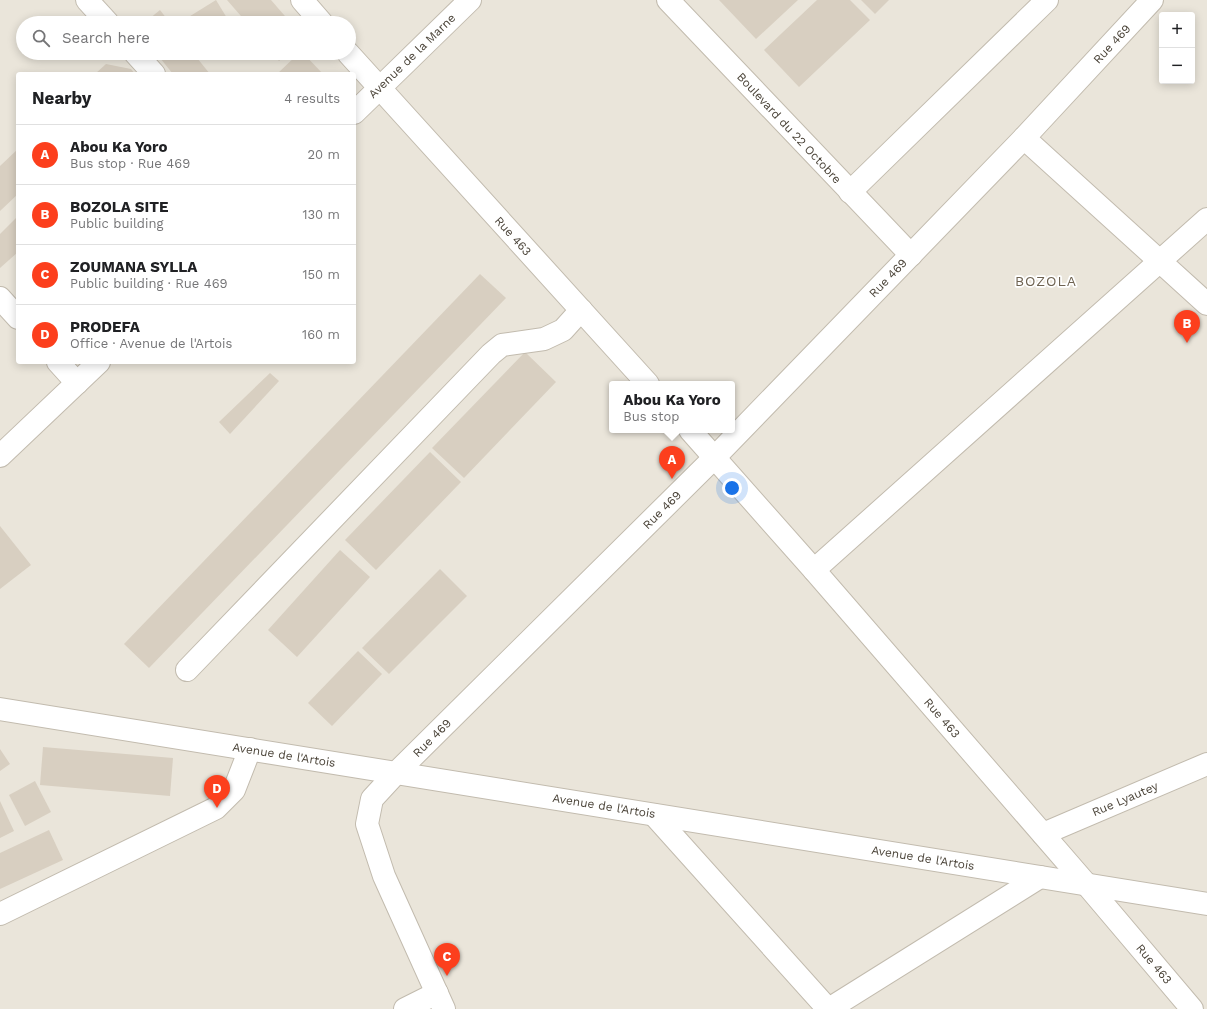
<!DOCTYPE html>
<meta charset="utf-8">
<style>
:root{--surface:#fff;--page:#f2f2f2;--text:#202124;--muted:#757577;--line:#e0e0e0;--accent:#fc3f1d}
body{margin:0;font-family:"Work Sans",sans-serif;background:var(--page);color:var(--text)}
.controls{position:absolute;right:12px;top:12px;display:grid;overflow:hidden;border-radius:4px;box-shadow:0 2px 10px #0003}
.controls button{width:36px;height:36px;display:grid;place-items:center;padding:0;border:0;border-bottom:1px solid var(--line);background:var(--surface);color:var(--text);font:20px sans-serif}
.you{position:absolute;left:732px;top:488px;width:14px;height:14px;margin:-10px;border:3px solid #fff;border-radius:50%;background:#1a73e8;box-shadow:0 0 0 6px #1a73e833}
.badge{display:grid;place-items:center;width:26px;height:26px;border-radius:50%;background:var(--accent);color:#fff;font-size:13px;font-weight:700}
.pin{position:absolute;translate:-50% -33px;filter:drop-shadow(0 1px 2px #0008)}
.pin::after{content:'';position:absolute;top:21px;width:14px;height:12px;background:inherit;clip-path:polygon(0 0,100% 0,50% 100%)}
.popup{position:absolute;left:609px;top:381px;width:126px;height:52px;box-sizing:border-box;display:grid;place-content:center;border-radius:4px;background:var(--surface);filter:drop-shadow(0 1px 3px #0005);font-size:13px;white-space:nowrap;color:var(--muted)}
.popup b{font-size:15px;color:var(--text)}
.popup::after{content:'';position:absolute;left:50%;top:100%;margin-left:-8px;border:8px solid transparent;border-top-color:var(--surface)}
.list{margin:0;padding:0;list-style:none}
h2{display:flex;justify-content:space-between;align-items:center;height:52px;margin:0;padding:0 16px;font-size:17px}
h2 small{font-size:13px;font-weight:400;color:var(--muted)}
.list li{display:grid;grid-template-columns:26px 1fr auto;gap:12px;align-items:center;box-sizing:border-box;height:60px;padding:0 16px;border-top:1px solid var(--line)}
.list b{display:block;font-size:15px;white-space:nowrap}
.list p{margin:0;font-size:13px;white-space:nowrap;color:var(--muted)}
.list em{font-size:13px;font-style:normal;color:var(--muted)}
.icon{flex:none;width:22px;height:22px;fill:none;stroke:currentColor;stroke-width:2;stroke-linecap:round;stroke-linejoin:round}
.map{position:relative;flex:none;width:1207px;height:1009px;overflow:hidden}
.search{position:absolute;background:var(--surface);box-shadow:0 2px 10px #0003;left:16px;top:16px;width:340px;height:44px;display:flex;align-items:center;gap:10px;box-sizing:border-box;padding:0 14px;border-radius:22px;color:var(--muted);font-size:15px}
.panel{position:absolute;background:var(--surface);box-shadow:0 2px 10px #0003;left:16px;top:72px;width:340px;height:292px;border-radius:4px}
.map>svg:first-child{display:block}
</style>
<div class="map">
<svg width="1207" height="1009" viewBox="0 0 1207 1009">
<rect width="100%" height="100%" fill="#f6f3ec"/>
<path fill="#eae5da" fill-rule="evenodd" d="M0,0H1207V1009H0ZM1162,15H1192V81H1162ZM23,23H349V53H23ZM18,74H354V362H18ZM612,384H732V430H612Z"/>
<g fill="#d8cfc1">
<path d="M216,0L230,23H190L187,18Z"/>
<path d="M227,0H271L291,23H247Z"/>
<path d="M719,0H798L756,39Z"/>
<path d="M817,0H850L870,20L799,87L764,50Z"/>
<path d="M861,0H889L875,14Z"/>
<path d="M160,10L170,23H144Z"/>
<path d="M156,53H193L210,74H173Z"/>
<path d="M272,53H288L279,61Z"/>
<path d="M299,53H303L323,74H277Z"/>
<path d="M106,64L131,69L135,74H95Z"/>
<path d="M18,149V194L0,211V166Z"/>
<path d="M18,216V252L0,268V234Z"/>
<path d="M480,274L506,298L149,668L124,644Z"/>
<path d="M525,352L556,382L464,478L432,448Z"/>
<path d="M270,373L279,381L230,434L219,422Z"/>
<path d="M430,452L461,482L376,570L345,540Z"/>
<path d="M0,526L31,565L0,589Z"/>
<path d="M340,550L370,577L297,657L268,630Z"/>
<path d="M440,569L467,596L389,674L362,648Z"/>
<path d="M358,651L382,674L332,726L308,703Z"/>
<path d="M43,747L173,758L170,796L40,785Z"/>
<path d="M0,749L10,764L0,771Z"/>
<path d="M35,781L51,812L25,826L9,795Z"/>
<path d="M0,801L14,831L0,838Z"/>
<path d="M49,830L63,860L0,889V853Z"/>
</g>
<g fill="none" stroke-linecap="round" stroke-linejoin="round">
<defs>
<g id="minor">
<path d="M87,0L108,23"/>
<path d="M302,0L322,23"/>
<path d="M668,0L911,255"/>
<path d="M135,53L154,74"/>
<path d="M348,53L648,384"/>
<path d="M354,113L470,0"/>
<path d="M1024,138L1207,304"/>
<path d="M850,192L1047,0"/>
<path d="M0,298L18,318"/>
<path d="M58,362L77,383"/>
<path d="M690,430L814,570L1087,885L1192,1009"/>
<path d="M0,456L99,362"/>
<path d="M814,570L1207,219"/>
<path d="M187,670L491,354L502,345L544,339L563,330L581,310"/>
<path d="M0,709L1207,904"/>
<path d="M654,815L828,1009"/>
<path d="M1043,834L1207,764"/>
<path d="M0,914L216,808L234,790L250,749"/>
<path d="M405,1009L437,993"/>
<path d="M444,1009L384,876L367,824L372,799L396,773L715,457L1024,138L1152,0"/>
<path d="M829,1009L1040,877"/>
</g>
</defs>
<use href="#minor" stroke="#c2bbae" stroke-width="24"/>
<use href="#minor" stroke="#fff" stroke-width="22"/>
</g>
<g text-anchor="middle" stroke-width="3.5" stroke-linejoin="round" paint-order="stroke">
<g font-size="12" fill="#4b4439" stroke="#fff">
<text transform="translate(1112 44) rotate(-47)" y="4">Rue 469</text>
<text transform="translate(412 56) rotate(-44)" y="4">Avenue de la Marne</text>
<text transform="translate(789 128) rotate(47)" y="4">Boulevard du 22 Octobre</text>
<text transform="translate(513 236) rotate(48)" y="4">Rue 463</text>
<text transform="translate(888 278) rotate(-46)" y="4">Rue 469</text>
<text transform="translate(662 510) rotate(-45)" y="4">Rue 469</text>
<text transform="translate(942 718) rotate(49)" y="4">Rue 463</text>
<text transform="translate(432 738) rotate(-45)" y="4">Rue 469</text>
<text transform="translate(284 755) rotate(9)" y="4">Avenue de l'Artois</text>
<text transform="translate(1125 799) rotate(-23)" y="4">Rue Lyautey</text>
<text transform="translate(604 806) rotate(9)" y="4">Avenue de l'Artois</text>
<text transform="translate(923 858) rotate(9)" y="4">Avenue de l'Artois</text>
<text transform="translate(1154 964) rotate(50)" y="4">Rue 463</text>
</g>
<g font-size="14" letter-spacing="1" fill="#6e6250" stroke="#fff">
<text x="1046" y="286">BOZOLA</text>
</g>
</g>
</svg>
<div class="controls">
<button>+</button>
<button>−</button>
</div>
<div class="you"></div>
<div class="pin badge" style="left:672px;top:479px">A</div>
<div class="popup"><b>Abou Ka Yoro</b>Bus stop</div>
<div class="pin badge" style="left:1187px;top:343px">B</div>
<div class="pin badge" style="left:447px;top:976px">C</div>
<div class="pin badge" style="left:217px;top:808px">D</div>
<div class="search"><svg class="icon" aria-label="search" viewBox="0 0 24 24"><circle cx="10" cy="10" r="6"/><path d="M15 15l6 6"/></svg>Search here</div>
<section class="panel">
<h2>Nearby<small>4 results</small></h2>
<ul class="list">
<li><span class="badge">A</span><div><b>Abou Ka Yoro</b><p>Bus stop · Rue 469</p></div><em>20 m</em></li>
<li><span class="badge">B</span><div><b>BOZOLA SITE</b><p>Public building</p></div><em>130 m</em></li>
<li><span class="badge">C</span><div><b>ZOUMANA SYLLA</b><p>Public building · Rue 469</p></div><em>150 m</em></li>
<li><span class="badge">D</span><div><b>PRODEFA</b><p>Office · Avenue de l'Artois</p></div><em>160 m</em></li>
</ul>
</section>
</div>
